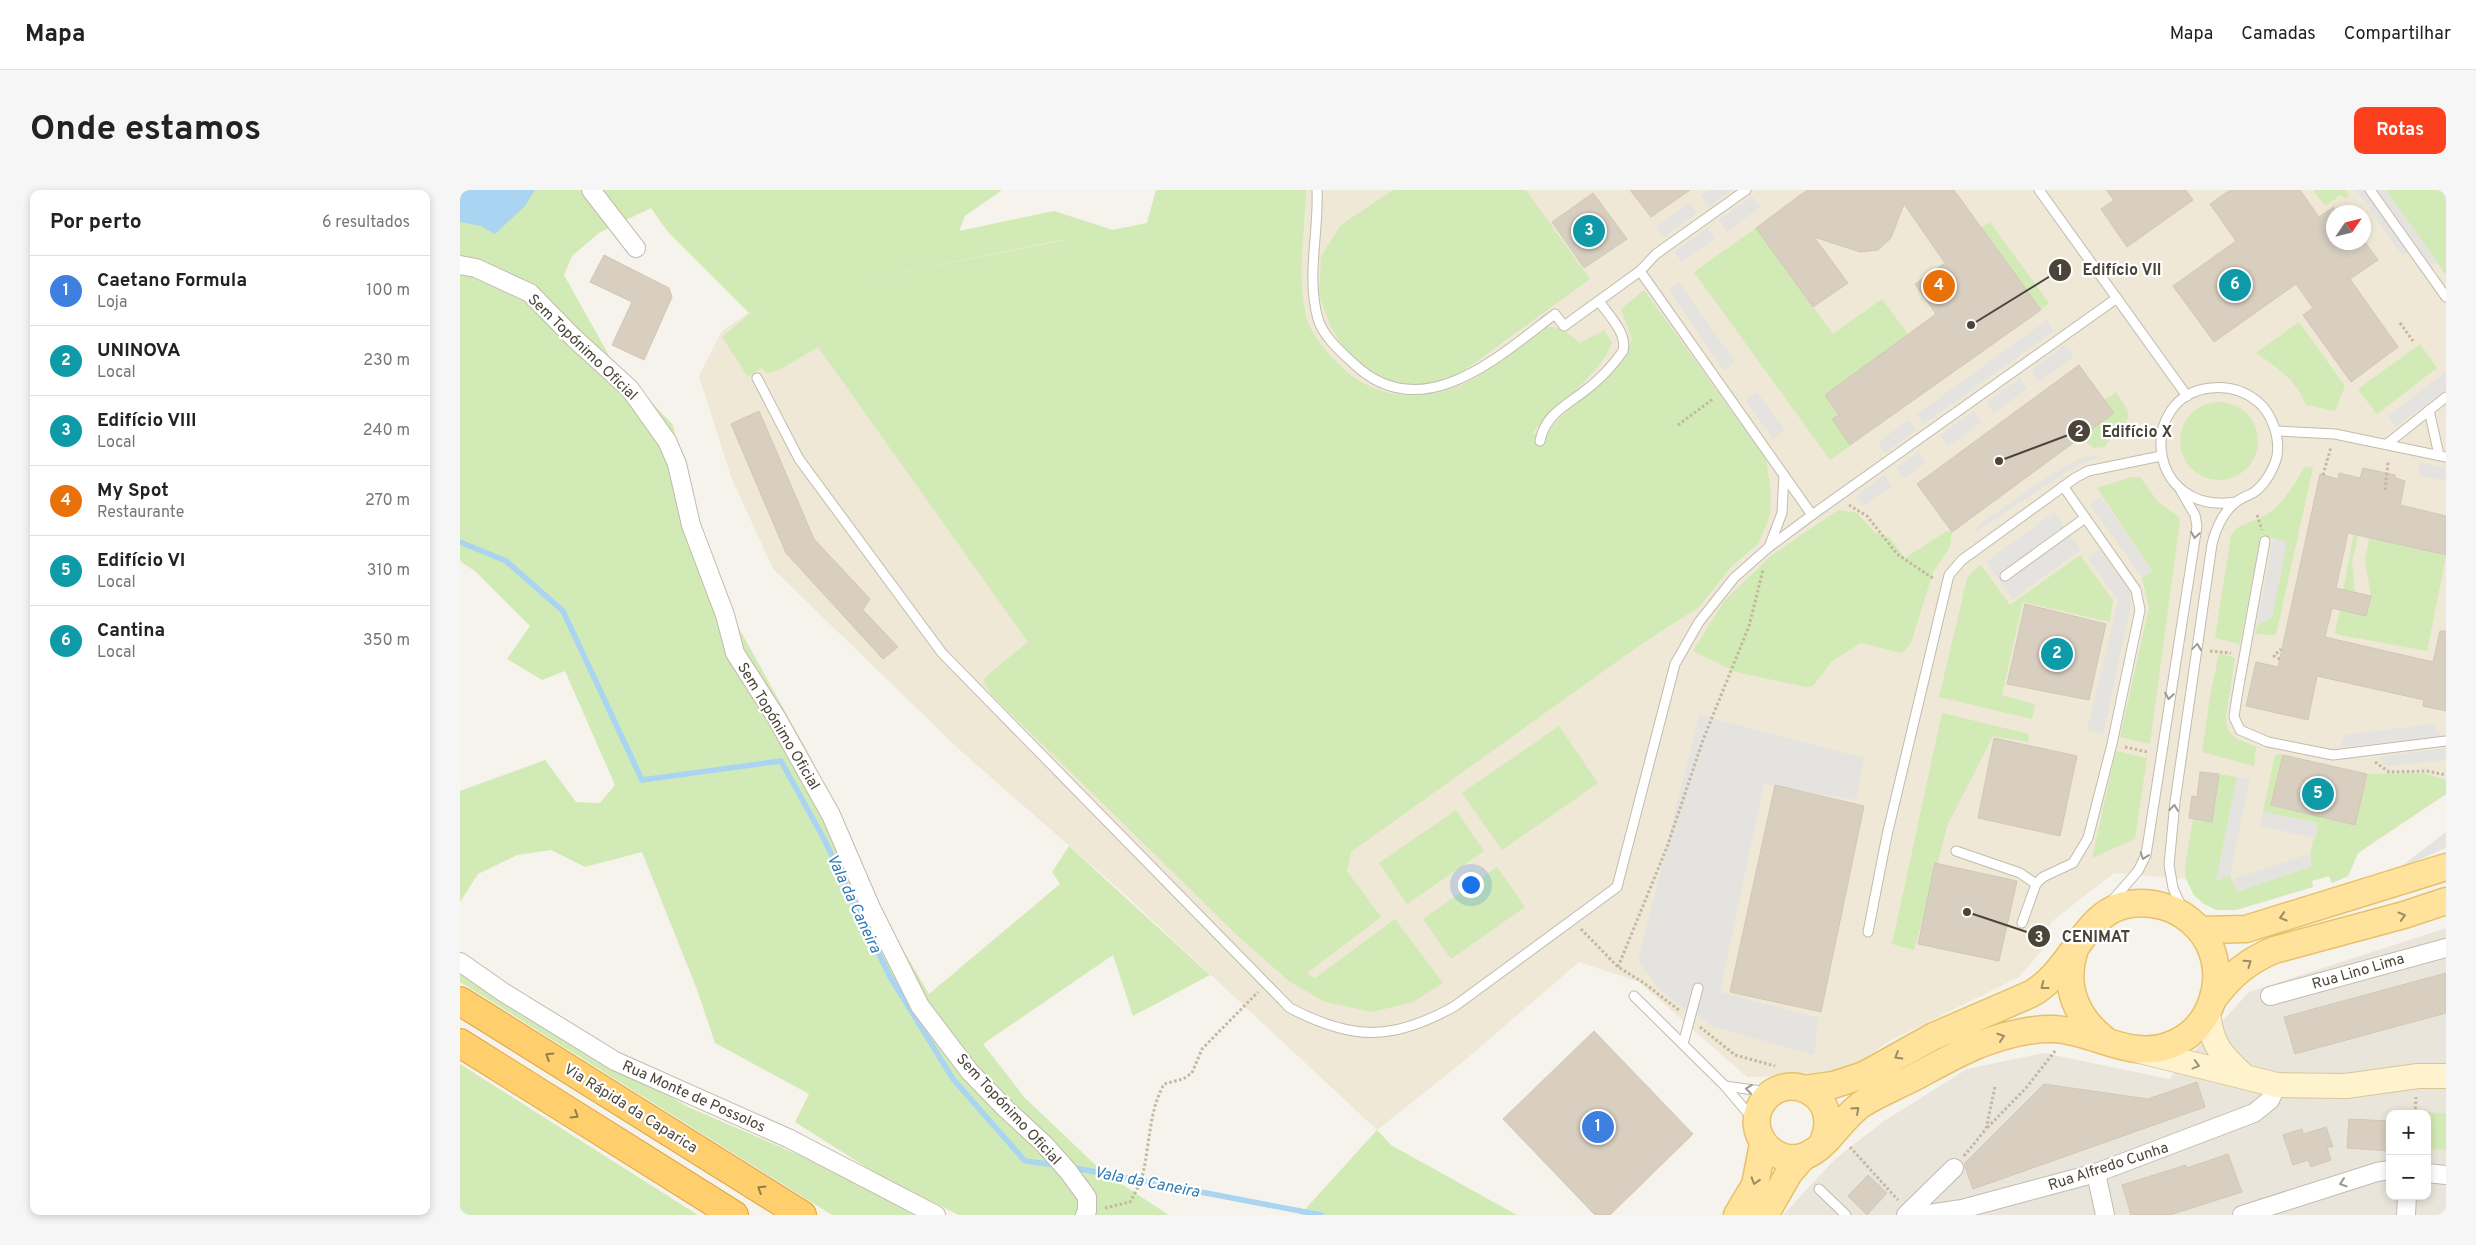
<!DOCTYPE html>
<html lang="pt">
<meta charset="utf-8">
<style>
:root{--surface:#fff;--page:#f6f6f6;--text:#222;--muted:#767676;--line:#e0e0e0;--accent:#fc3f1d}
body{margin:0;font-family:Overpass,sans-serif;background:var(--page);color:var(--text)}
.controls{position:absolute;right:15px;bottom:15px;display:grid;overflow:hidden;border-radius:10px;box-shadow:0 2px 8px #0003}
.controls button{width:45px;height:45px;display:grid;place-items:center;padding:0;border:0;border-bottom:1px solid var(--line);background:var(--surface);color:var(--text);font:25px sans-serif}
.compass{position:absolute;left:1866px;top:15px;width:45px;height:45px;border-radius:50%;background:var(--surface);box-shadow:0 2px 8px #0003;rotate:55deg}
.you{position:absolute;left:1010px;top:694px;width:18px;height:18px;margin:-12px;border:4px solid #fff;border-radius:50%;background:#1a73e8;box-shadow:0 0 0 8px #1a73e833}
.badge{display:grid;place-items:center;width:32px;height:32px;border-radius:50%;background:var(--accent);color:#fff;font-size:16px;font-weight:700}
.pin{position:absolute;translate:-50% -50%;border:2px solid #fff;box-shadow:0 1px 5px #0006}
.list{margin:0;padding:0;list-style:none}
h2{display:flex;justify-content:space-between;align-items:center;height:65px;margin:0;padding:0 20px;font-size:21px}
h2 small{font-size:16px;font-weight:400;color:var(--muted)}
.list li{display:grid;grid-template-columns:32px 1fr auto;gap:15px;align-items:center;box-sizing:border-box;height:70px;padding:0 20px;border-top:1px solid var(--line)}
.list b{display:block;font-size:19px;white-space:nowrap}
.list p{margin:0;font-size:16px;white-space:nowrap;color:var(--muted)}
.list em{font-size:16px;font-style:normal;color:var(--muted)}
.map{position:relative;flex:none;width:1986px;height:1025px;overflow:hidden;border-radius:10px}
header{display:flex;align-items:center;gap:30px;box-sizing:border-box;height:70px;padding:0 25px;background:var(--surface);border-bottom:1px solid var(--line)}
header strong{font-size:24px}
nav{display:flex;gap:28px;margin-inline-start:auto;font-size:18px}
.intro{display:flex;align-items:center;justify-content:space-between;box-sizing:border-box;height:120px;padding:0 30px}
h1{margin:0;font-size:35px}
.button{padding:12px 22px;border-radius:10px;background:var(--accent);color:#fff;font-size:18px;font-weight:700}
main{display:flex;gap:30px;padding:0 30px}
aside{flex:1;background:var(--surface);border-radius:10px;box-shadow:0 2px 8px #0003}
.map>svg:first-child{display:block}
</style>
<header>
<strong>Mapa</strong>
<nav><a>Mapa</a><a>Camadas</a><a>Compartilhar</a></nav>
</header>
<div class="intro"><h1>Onde estamos</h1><a class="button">Rotas</a></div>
<main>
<aside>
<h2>Por perto<small>6 resultados</small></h2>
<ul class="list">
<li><span class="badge" style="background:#3f7fe0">1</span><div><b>Caetano Formula</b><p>Loja</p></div><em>100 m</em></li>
<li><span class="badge" style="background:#0f9aa8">2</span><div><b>UNINOVA</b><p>Local</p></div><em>230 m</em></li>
<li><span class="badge" style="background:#0f9aa8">3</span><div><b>Edifício VIII</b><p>Local</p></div><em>240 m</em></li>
<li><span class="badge" style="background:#e8710a">4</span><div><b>My Spot</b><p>Restaurante</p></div><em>270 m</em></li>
<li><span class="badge" style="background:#0f9aa8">5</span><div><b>Edifício VI</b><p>Local</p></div><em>310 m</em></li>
<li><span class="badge" style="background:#0f9aa8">6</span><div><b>Cantina</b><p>Local</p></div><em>350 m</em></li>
</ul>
</aside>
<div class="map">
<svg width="1986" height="1025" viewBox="0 0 1986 1025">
<rect width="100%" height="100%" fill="#f6f3ec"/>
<path fill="#eae5da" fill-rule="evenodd" d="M1986,738V1025H1323L1375,969L1424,931L1507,879L1584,863L1709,889L1789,802ZM1930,924H1967V1006H1930Z"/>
<path fill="#efe8d6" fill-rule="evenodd" d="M696,0H1986V604L1898,663L1888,686L1872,693L1869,686L1852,691L1853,697L1776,720H1757L1744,714L1734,705L1726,689L1654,683L1591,732L1581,762L1559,787L1430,851L1379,885L1287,887L1179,792L1119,772L999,875L917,940L661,701L502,562L313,379L271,287L239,186L262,141L307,110L482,73L687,33ZM1874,22H1904V52H1874Z"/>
<g fill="#d2eab5" fill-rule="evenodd">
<path d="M0,0H542L505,26L499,41L594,21L653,40L687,33L696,0H846C845,41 836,89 847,129C852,147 872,168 885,180C919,212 973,212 1013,189C1037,175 1060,155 1083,138C1099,134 1108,143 1120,153L1144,140L1152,153C1140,185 1095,215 1072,244L1087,242C1109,215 1141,197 1162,170C1167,164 1169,156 1172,149L1161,119L1184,100L1306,269L1311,302L1310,326L1298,354L1272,376L1239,417L1180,455L891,662L887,681L921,727L847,783L855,788L935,729L983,793L953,812L912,822L865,812L829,791L779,747L531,504L524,492L525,487L568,452L358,157L319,180L307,183L301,178L288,187L262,147L300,115L289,123L208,42L191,18L139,43L112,66L104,85L151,169L213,235L236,335L276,433L350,566L435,746L469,804L600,694L592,682L609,656L750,785L673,826L653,765L523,854L565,908L643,982L709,1025H499L420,986L335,932L349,904L255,853L236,797L182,662L125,677L91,660L57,665L18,684L0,712V601L85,570L116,612L140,613L155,595L105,481L82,490L47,469L70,436L16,382L0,371ZM606,49V50L378,95Z"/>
<path d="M933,0H1066L1130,89L995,187L969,199L929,190L903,178L884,159L870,135L859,105L861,66L881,35Z"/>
<path d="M1853,0H1886L1889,5L1885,9L1881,5L1865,16Z"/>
<path d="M1926,0H1986V85Z"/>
<path d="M1530,32L1589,113L1581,120L1521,38Z"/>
<path d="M1296,38L1373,144L1422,109L1448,144L1365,205L1379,225L1372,229L1391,255L1370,270L1234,82Z"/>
<path d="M1839,132L1885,196L1875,221L1846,215C1837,191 1817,177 1796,163Z"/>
<path d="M1960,154L1977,178L1917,224L1898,199Z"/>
<path d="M1656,202L1668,221V228L1644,257L1634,258L1620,248L1654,223L1644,210Z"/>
<circle cx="1759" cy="251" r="39"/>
<path d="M1845,276L1853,278L1816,445L1795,444L1797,436L1812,426L1827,352L1801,345L1780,454L1755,448L1771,345C1779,333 1790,334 1802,327C1823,316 1833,296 1845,276Z"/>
<path d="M1672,287H1680L1698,312L1718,326L1720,330L1690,554L1660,547L1689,417L1682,388L1692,381L1637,298Z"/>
<path d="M1901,305H1907L1892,372L1895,403L1891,422L1906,426L1911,406L1905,370L1909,348L1986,366L1967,461L1875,444Z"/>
<path d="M1378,320L1397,323L1415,343L1429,347L1445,368L1487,341L1492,342L1490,357L1473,382L1451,453L1442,463L1401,453L1372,471L1353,496L1346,497L1276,482L1233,461L1264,411L1312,365Z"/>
<path d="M1620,365L1653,410L1650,432L1563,412L1542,505L1575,514L1572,529L1479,507L1507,389L1513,381L1521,375L1550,415Z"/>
<path d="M1759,463L1775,468L1766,528C1767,549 1780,549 1796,557L1794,576L1742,562L1750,507Z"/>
<path d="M1482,523L1569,544L1568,552L1533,546L1488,634L1454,760L1432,754Z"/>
<path d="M1099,536L1138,593L1042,660L1002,603Z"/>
<path d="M1656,561L1687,568L1675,649L1632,668Z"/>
<path d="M1820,564L1823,565L1811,615L1895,635L1907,584L1964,583L1986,590V604L1898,663L1888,686L1872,693L1869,686L1852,691L1853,697L1776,720H1757L1744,714L1734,705L1726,689L1725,677L1733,629L1752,631L1759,584L1777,587L1756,690L1770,685L1777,702L1852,676C1847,659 1855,650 1858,633L1803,622L1815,565Z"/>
<path d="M996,620L1024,661L947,714L919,673Z"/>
<path d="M1037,677L1065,717L991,769L963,729Z"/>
<path d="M0,780L31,801L228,917L360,974L454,1025H372L0,792Z"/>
<path d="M0,874L238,1025H0Z"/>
<path d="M1962,922L1986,923V960L1967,958V924H1962Z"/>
<path d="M917,940L931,955L1057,1025H840Z"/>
</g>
<g fill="#e5e3e0">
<path d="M1248,0H1271L1249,17L1241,5Z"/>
<path d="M1896,0H1904L1949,61L1942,65Z"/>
<path d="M1917,0H1926L1977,72L1971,76Z"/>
<path d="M1292,6L1300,17L1267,42L1259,30Z"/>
<path d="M1229,12L1237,23L1204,47L1196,37Z"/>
<path d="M1247,38L1255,48L1222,72L1214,62Z"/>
<path d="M1219,92L1275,172L1264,181L1209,100Z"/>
<path d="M1587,130L1594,141L1464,234L1457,224Z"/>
<path d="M1605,155L1614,167L1579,192L1571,180Z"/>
<path d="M1986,182V200L1935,237L1928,226Z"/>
<path d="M1560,188L1567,199L1534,223L1527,212Z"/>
<path d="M1297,202L1325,240L1313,249L1285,210Z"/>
<path d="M1514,221L1522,232L1488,256L1480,245Z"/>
<path d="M1449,230L1456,240L1425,263L1418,252Z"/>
<path d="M1459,261L1465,273L1444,289L1436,278Z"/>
<path d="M1633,265L1640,267L1620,274L1597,288L1513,344L1519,334L1592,284L1619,269Z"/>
<path d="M1960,272L1986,278V291L1958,285Z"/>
<path d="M1424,285L1432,296L1404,316L1396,306Z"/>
<path d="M1641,307L1692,381L1682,388L1630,314Z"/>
<path d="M1594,322L1621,360L1553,409L1526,372Z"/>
<path d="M1813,349L1827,352L1812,427L1797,436Z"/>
<path d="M1639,359L1670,402L1671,416L1643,544L1627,540L1658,410L1628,368Z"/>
<path d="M1239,525L1404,568L1396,610L1304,594L1260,802L1359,828L1354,865L1255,837L1221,816L1198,798L1178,771Z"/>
<path d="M1973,534L1982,547L1880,557L1885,545Z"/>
<path d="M1986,558V570L1925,576L1918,567Z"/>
<path d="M1777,587L1790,589L1770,685L1756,691Z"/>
<path d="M1803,622L1858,633L1856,648L1799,636Z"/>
<path d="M1986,642V658L1938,679Z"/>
<path d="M1849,664L1852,676L1777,702L1773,689Z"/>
</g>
<path fill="#a9d4f2" d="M0,0H75L65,16L35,44L21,36L0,32Z"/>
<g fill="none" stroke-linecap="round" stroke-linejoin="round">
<g stroke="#a9d4f2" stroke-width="5.5">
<path d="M0,352L46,371L103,421L182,590L321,571L364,649L429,785L493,889L565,971L596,975"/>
<path d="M610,977L861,1025"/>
</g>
</g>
<g fill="#d8cfc1" stroke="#d3c7b4">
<path d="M1170,0H1230L1191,27Z"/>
<path d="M1347,0H1494L1581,120L1390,255L1372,229L1379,225L1365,205L1476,124L1455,94L1485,73L1444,14L1431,48L1418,60L1400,62L1354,47L1388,93L1353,117L1296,38Z"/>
<path d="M1646,0H1726L1733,10L1667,57L1641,19L1654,10Z"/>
<path d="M1770,0H1840L1859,27L1874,17V52H1905L1918,70L1890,89L1938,157L1891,192L1843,125L1853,118L1836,94L1754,152L1713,96L1776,51L1750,14Z"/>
<path d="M1133,3L1167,49L1124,78L1092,32Z"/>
<path d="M144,65L209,98L212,107L184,170L152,155L172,112L130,92Z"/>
<path d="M1619,175L1654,223L1492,342L1457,294Z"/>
<path d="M299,221L354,349L410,409L403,420L438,457L423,469L326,363L271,234Z"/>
<path d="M1903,278L1935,285V288L1945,291L1940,315L1986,326V365L1888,343L1876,398L1911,406L1906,426L1872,418L1865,447L1973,472L1980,441H1986V521L1963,516L1964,510L1857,486L1848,530L1786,516L1796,472L1818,477L1860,284L1878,289L1879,283L1900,288Z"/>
<path d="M1565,414L1646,434L1629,510L1547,494Z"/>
<path d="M1534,548L1617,566L1600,646L1518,628Z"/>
<path d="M1823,565L1907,584L1895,635L1811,615Z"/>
<path d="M1740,582L1759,584L1752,632L1729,628L1732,606L1737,607Z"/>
<path d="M1315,595L1404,616L1361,822L1270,802Z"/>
<path d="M1475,673L1557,691L1539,771L1458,754Z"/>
<path d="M1986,783V823L1835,864L1824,827Z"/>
<path d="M1134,841L1233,944L1150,1025H1135L1043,929Z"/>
<path d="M1737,892L1745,917L1513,999L1504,974L1584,894L1688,909Z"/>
<path d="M1889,929L1930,931V961L1887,958Z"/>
<path d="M1866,937L1873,957H1867L1871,970L1851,977L1848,970L1833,975L1823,945L1842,939L1843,944Z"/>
<path d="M1768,964L1782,1002L1710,1025H1671L1662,995L1726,975L1727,978Z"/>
<path d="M1408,985L1427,1003L1407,1025L1388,1006Z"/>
</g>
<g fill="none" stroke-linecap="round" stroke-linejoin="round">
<defs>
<g id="lane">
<path d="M857,0C859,43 846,86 858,129C863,146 880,161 893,173C961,239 1038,167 1095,124L1104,136L1180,81L1196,64L1286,0"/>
<path d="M1579,0L1727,206"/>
<path d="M1910,0L1986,107"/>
<path d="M1180,81L1352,325"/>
<path d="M297,188L339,269L482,463L830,818C893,851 933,851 995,816L1157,697L1215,474L1239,432L1274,388L1309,357L1352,325L1657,108"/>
<path d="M1969,220L1979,265"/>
<path d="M1816,241L1875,244L1986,267"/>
<path d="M1080,251C1085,226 1103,217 1122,203C1137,192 1152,177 1163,161C1168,143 1148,125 1139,111"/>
<path d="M1927,254L1986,207"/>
<path d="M1805,351L1777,506L1774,527L1780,540L1808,552L1873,565L1986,551"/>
<path d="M1309,357L1322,323L1324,285"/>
<path d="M1545,386L1625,328"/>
<path d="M1496,661L1560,683L1576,694"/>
<path d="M1650,713L1678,681L1686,665L1737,336L1735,325L1721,301"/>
<path d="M1721,716L1713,698L1709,675L1715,612L1752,354C1756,338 1762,323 1776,312C1781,308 1787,306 1793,303C1804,296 1814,279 1817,266C1820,247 1812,223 1797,211C1783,200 1768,196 1751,198C1677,205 1685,326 1776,312"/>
<path d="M1562,733L1576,694L1583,687L1613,673L1628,648L1652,554L1680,420L1676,400L1603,296"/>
<path d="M1408,742L1427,645L1489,385L1502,370L1615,288L1628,281L1701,266"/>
<path d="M1174,806L1265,896L1293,929"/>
<path d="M1223,854L1238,798"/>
<path d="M1265,896L1308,902"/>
<path d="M1359,999L1386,1025"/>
</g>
<g id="street">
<path d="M131,0L176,58"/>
<path d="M0,75L16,78L70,103L114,148L170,199L207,251L217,274L231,335L265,425L275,463L316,527L371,625L411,718L460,816L510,882L545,918L584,954L608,981L627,1007V1021L625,1025"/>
<path d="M0,772L43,802L155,871L330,949L476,1025"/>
<path d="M1810,806L1986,758"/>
<path d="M1636,983L1645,1025"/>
<path d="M1967,983L1986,985"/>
<path d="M1446,1025L1494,978"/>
<path d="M1462,1025L1502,1019L1636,983L1794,923L1810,910L1817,895"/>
<path d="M1782,1025L1917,982L1930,980"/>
<path d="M1946,1025L1947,1006"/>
</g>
<g id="secondary">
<path d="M1748,822C1751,854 1761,865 1784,886"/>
<path d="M1680,861L1817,895L1886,896L1958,886H1986"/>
</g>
<g id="primary">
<path d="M1740,740L1786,739L1986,677"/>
<path d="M1614,762C1603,797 1617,828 1645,850"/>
<path d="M1754,808C1771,785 1788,771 1814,760L1944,725L1986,711"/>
<path d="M1344,899L1373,895L1404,885L1474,846L1571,804C1622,775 1626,697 1702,716C1722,721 1740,736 1749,754C1766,790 1752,836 1715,853C1673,873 1636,841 1594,839C1568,838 1542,846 1518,855C1494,865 1472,878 1449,890C1433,898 1416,905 1402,914C1381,928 1368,957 1345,966C1317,977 1288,947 1299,919C1318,875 1387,901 1362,954"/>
<path d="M1277,1025L1295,995L1303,954"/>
<path d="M1305,1025L1329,983L1343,967"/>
</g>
<g id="highway">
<path d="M0,811L342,1025"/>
<path d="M0,853L274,1025"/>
</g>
</defs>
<use href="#lane" stroke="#c2bbae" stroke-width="11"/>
<use href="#street" stroke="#c2bbae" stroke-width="20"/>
<use href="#secondary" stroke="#d6c79b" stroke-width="26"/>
<use href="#primary" stroke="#e6c16a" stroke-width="29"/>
<use href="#highway" stroke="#e0a43c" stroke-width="30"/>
<g stroke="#c4b79f" stroke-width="3" stroke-dasharray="2.5 2.5" stroke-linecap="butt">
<path d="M1940,133L1953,151"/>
<path d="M1218,235L1253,209"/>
<path d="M1863,285L1871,257"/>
<path d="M1925,300L1928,272"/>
<path d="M1389,315L1407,326L1437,364L1474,389"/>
<path d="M1797,325L1802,340"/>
<path d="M1750,461L1771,463"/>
<path d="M1820,469L1814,466L1821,459"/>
<path d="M1665,557L1688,562"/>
<path d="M1915,572L1929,582L1967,581L1986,585"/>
<path d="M1121,739L1158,777L1184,793L1220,821"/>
<path d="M1158,777L1207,657L1243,550L1289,436L1303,380"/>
<path d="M1240,837L1275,865L1315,876"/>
<path d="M1535,897L1526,939L1566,898L1595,861"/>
<path d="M1955,924L1956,907"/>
<path d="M1390,957L1438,1010"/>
<path d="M1504,966L1526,939"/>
<path d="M645,1018L670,1012C675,1003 681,993 683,983C690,953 689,921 704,894L723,889L732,883L742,859L798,802"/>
</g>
<use href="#lane" stroke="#fff" stroke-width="9"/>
<use href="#street" stroke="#fff" stroke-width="18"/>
<use href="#secondary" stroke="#fff3cd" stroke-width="24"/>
<use href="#primary" stroke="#ffe39c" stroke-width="26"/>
<use href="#highway" stroke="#ffcf6e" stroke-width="28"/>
</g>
<defs><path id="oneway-chevron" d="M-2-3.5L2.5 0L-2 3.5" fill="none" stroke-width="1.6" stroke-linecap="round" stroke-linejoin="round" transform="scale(1.25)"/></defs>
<g stroke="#9c9892">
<use href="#oneway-chevron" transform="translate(1735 345) rotate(99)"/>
<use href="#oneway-chevron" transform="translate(1737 457) rotate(-82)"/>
<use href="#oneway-chevron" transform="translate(1709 506) rotate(99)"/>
<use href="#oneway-chevron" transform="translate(1714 618) rotate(-84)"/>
<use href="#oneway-chevron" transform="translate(1684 666) rotate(109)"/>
<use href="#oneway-chevron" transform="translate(1289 899) rotate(-173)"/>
<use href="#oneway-chevron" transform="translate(1883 993) rotate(162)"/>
</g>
<g stroke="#9c8c66">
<use href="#oneway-chevron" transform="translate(1942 726) rotate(-16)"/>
<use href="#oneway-chevron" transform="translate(1823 727) rotate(163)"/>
<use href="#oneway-chevron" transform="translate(1788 773) rotate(-35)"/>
<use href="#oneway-chevron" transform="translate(1584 796) rotate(142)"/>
<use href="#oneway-chevron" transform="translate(1541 847) rotate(-18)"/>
<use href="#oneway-chevron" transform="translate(1438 866) rotate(150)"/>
<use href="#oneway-chevron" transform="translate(1396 920) rotate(-42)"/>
<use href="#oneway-chevron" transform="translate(1295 991) rotate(107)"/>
</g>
<g stroke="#937c4e">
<use href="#oneway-chevron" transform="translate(89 866) rotate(-148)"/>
<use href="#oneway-chevron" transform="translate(115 925) rotate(32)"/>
<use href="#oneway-chevron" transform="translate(301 999) rotate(-148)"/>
</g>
<use stroke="#9c937c" href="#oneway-chevron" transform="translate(1736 875) rotate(15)"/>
<g text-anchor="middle" stroke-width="4.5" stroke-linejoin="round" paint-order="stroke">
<g font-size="15" fill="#4b4439" stroke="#fff">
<text transform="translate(123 157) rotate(44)" y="5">Sem Topónimo Oficial</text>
<text transform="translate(319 536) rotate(59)" y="5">Sem Topónimo Oficial</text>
<text transform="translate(1898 781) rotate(-16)" y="5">Rua Lino Lima</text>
<text transform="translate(234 906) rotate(24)" y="5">Rua Monte de Possolos</text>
<text transform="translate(171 918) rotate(32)" y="5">Via Rápida da Caparica</text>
<text transform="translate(549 919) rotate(47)" y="5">Sem Topónimo Oficial</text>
<text transform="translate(1648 976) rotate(-18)" y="5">Rua Alfredo Cunha</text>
</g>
<g font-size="16" font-style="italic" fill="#2e7ab2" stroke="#fff">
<text transform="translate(395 713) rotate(65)" y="6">Vala da Caneira</text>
<text transform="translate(687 991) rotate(11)" y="6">Vala da Caneira</text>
</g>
</g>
<path fill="none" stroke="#4b4439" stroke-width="2" d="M1511 135L1600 80M1539 271L1619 241M1507 722L1579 746"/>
<g fill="#4b4439" stroke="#fff" stroke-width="2">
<circle cx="1511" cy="135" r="5"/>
<circle cx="1539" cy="271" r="5"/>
<circle cx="1507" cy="722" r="5"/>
<circle cx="1600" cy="80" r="12"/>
<circle cx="1619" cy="241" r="12"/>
<circle cx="1579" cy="746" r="12"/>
</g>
<g font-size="15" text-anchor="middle" font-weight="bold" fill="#fff">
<text x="1600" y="85">1</text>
<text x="1619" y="246">2</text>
<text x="1579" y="752">3</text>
</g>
<g font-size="16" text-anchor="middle" font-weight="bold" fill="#4b4439" stroke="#fff" stroke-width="4.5" stroke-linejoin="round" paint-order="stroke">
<text x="1662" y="85">Edifício VII</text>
<text x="1677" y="247">Edifício X</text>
<text x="1636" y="752">CENIMAT</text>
</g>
</svg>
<div class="controls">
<button>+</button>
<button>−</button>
</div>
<svg class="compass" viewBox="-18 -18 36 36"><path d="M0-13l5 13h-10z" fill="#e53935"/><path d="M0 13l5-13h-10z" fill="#767676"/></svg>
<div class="you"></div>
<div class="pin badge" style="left:1138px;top:937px;background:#3f7fe0">1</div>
<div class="pin badge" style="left:1597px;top:464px;background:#0f9aa8">2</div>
<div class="pin badge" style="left:1129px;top:41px;background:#0f9aa8">3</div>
<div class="pin badge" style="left:1479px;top:96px;background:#e8710a">4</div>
<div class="pin badge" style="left:1858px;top:604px;background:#0f9aa8">5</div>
<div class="pin badge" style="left:1775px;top:95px;background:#0f9aa8">6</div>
</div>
</main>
